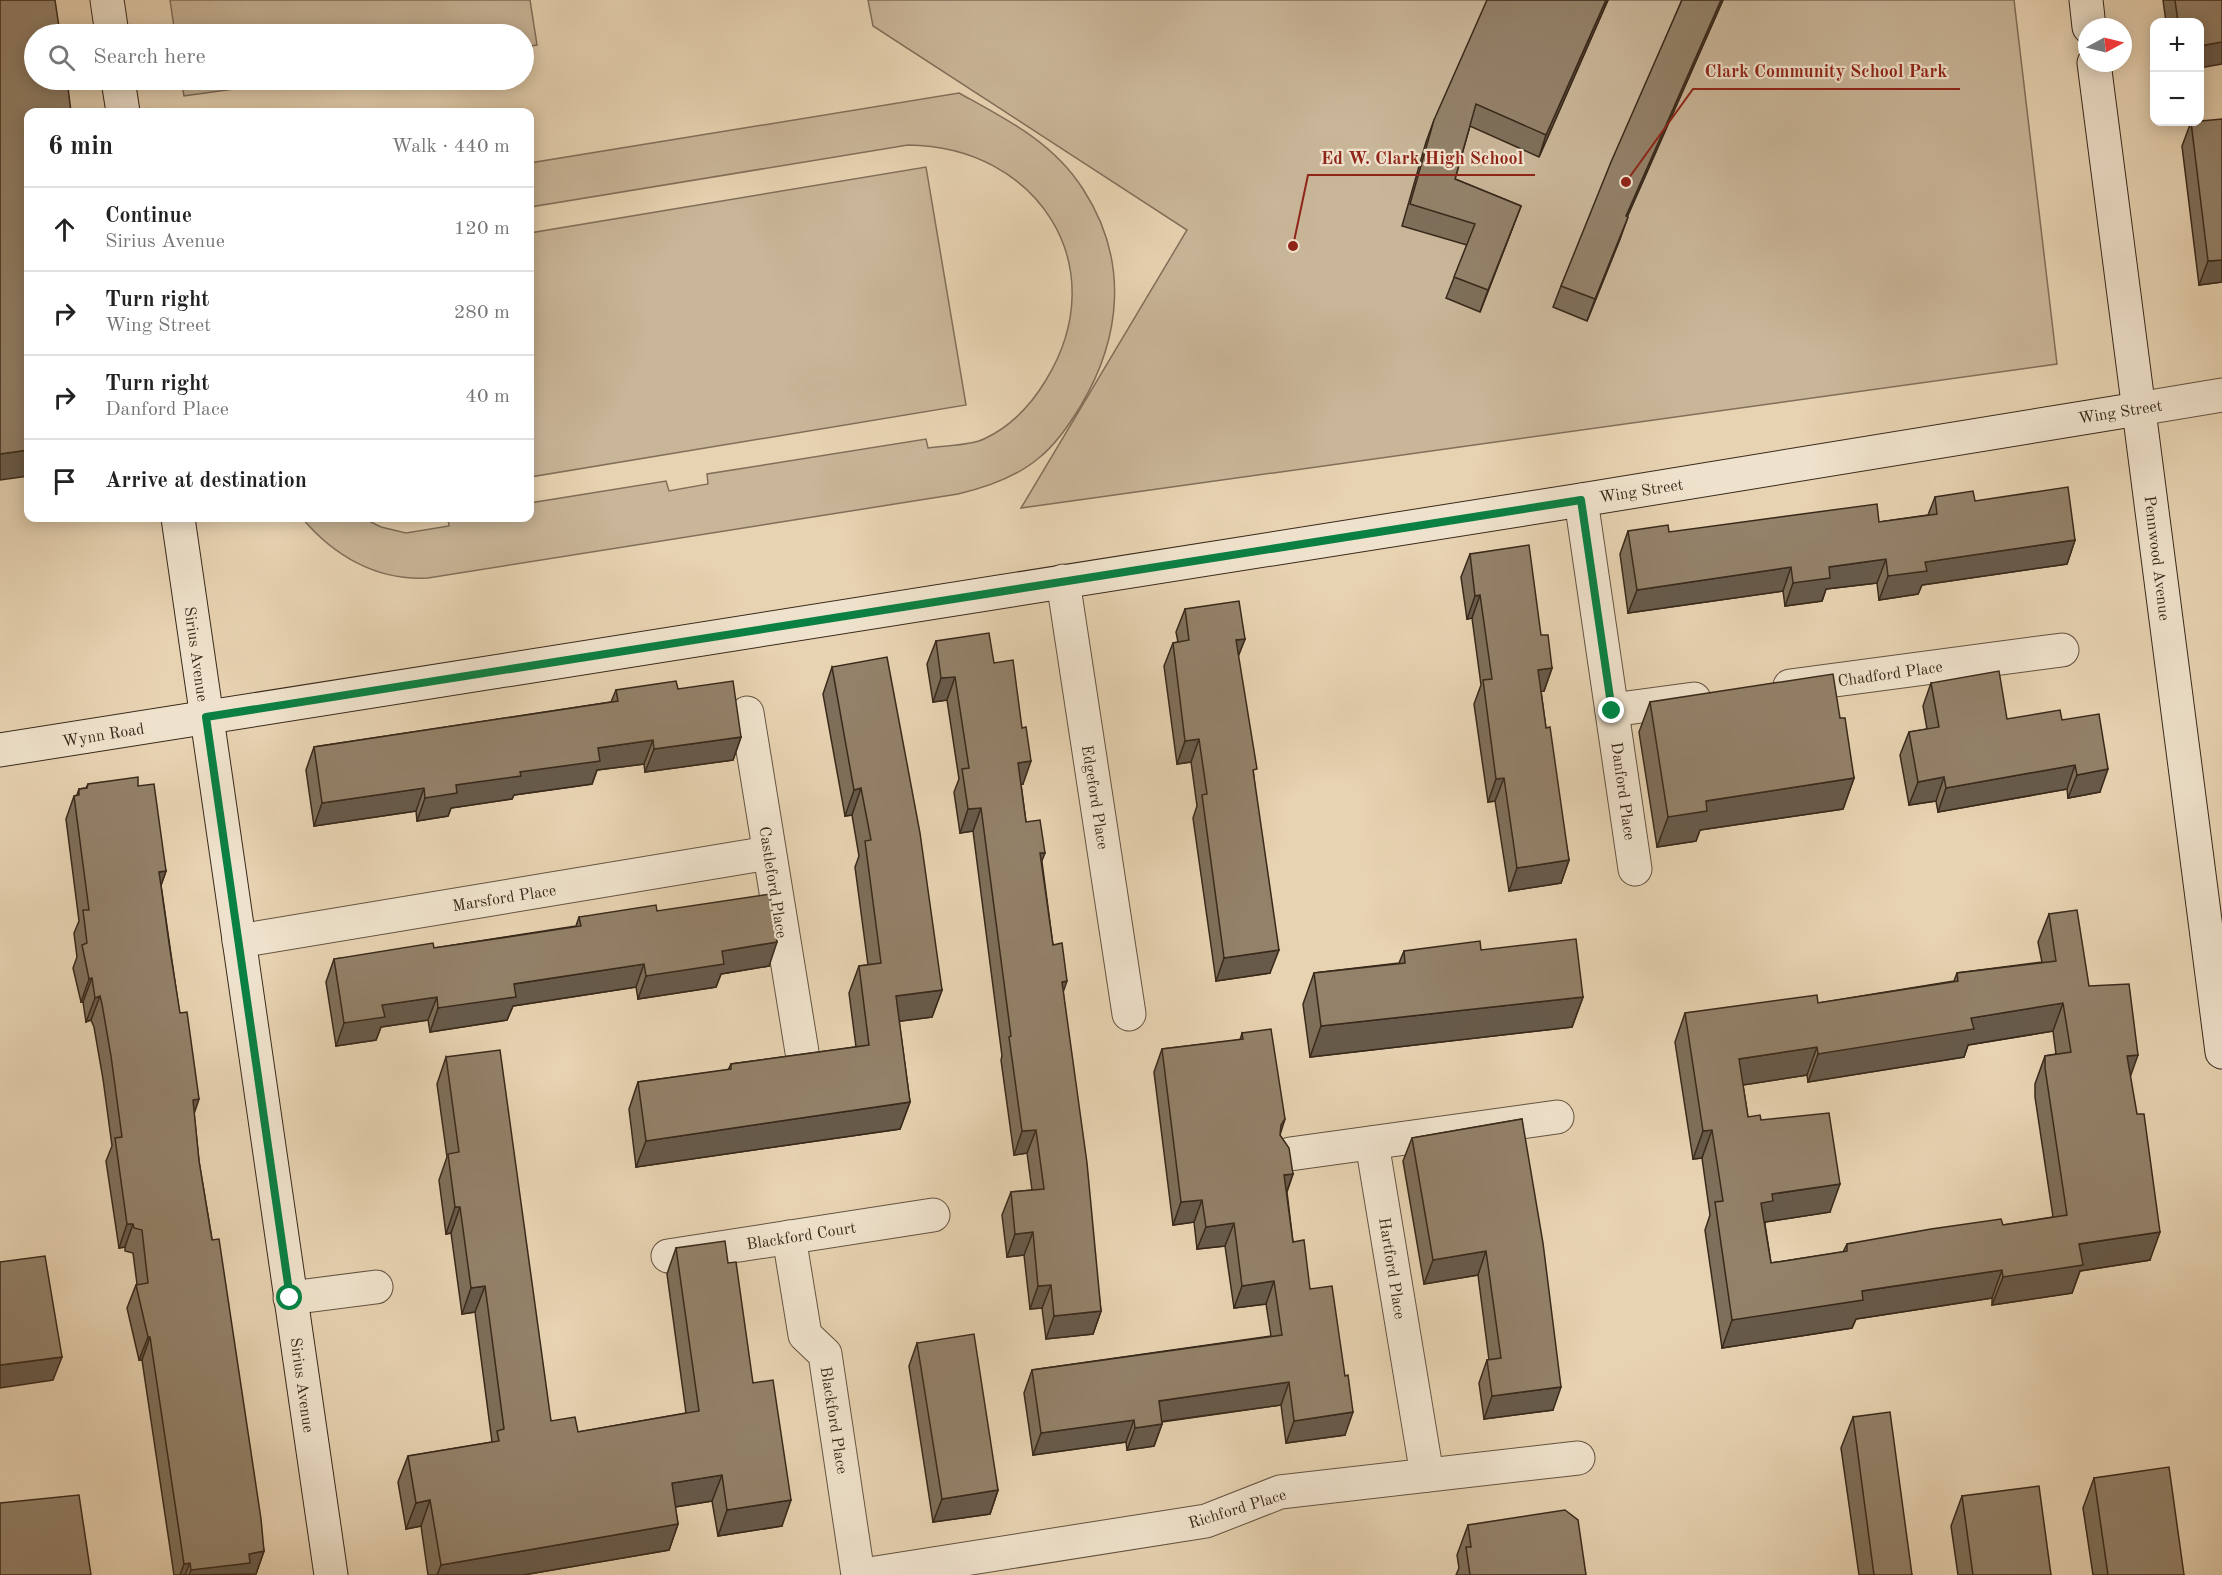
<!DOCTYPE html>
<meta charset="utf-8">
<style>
:root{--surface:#fff;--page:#f6f6f6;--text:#222;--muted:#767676;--line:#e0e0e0}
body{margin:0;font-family:"Old Standard TT",serif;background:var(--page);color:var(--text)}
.controls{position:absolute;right:18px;top:18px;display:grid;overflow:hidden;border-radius:12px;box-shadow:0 3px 15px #0003}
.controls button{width:54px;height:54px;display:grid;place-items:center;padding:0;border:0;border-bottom:2px solid var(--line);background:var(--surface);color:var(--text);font:30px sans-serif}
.compass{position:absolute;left:2078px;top:18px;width:54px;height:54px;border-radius:50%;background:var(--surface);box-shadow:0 3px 15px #0003;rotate:83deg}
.stop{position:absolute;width:18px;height:18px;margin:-14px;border:4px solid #0b8043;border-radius:50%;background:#fff}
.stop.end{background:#0b8043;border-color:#fff;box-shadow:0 2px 6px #0008}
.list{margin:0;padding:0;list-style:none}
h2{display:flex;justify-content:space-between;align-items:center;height:78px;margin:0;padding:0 24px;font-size:26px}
h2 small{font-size:20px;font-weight:400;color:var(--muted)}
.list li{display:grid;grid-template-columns:39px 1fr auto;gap:18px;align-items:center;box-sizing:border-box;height:84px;padding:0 24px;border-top:2px solid var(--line)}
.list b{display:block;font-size:22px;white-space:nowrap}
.list p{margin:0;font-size:20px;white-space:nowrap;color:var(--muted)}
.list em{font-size:20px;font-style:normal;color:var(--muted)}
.icon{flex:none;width:33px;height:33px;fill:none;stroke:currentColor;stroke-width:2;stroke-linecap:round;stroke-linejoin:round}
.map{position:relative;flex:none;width:2222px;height:1575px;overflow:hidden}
.search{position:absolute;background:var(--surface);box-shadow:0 3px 15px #0003;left:24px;top:24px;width:510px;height:66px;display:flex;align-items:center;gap:15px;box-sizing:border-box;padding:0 21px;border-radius:33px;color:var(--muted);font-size:22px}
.panel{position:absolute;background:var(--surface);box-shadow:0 3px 15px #0003;left:24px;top:108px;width:510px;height:414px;border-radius:12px}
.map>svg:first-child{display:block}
</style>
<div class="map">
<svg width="2222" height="1575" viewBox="0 0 2222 1575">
<rect width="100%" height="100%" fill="#e7d2b1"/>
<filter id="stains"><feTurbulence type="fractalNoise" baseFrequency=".00333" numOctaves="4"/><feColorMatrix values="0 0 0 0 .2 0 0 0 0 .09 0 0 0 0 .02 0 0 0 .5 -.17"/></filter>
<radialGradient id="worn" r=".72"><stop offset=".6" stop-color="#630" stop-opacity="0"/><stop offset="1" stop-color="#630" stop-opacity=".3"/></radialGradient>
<g fill="#c9b598" stroke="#816f5a" stroke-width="1.5">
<path d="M170,0H530L537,45L524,47V34H175Z"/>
<path d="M868,0H2014L2057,364L1021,508L1187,230L873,26Z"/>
<path d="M181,80H300L184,96Z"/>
<path d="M959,93C1006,119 1053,142 1083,189C1129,260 1122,337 1080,407C1069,425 1056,444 1040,457C1017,477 988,487 958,494L428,578C377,581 334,556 302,518H363L381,527L406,533L449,526L448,518H530V503L666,481L669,491L708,484L707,474L926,439L928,448C947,445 969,446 984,439C1012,426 1031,405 1046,380C1116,266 1037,146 908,145L530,207V163Z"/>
<path d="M926,167L966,405L530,477V233Z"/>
</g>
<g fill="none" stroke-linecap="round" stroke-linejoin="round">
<defs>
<g id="street">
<path d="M2138,409L2222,395"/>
<path d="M1581,500L1635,869"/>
<path d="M1063,581L1129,1014"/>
<path d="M1790,686L2062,650"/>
<path d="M1612,710L1694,699"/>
<path d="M747,713L802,1052"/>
<path d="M239,941L769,853"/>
<path d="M1372,1143L1427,1475"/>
<path d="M1290,1154L1557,1117"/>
<path d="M789,1237L805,1335L825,1354L858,1575"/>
<path d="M668,1256L933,1215"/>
<path d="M290,1298L376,1287"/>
<path d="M863,1575L1206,1521L1280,1492L1578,1458"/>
</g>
<g id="secondary">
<path d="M107,0L112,34"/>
<path d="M2086,0L2089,27"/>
<path d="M2094,63L2222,1052"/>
<path d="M118,80L123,112"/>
<path d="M178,518L331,1575"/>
<path d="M0,750L1581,500L2138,409"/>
</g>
</defs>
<use href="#street" stroke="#645340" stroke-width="35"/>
<use href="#secondary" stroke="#39291b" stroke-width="35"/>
<use href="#street" stroke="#efe2cc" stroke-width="33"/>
<use href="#secondary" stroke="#efe2cc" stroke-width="33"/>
</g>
<g fill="#7e6f5a" stroke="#39291b" stroke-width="1.5" fill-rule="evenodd">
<path d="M1608,0L1539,157L1470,126L1455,179L1521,206L1480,312L1446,298L1467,245L1402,226L1426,142L1434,120Z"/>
<path d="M1682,0H1723L1627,217L1620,239L1587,321L1553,307L1561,286Z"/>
<path d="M2163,0H2222L2199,22H2166Z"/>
<path d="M2191,122L2222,282L2199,285L2182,146Z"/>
<path d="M1935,497L1975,501L2075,540L2067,564L1922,585L1918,594L1879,600L1877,583L1826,589L1822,601L1785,606L1783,591L1628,613L1620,554L1628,531L1669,532L1879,522L1928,515Z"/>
<path d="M1470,554L1541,635L1552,668L1544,691H1541L1546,728L1569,860L1561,883L1509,891L1495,801L1488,802L1474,704L1481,685L1472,618L1467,619L1461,577Z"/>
<path d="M1185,609L1245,639L1238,656L1254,777L1270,973L1216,981L1193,818L1197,806L1191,762L1177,764L1164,666L1173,643L1178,642L1176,632Z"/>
<path d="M936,641L994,663L1023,784H1021L1026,822L1042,862L1053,945L1063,991L1101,1311L1093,1334L1046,1339L1042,1308L1030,1309L1024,1255L1007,1257L1002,1215L1011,1192L1032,1190L1027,1153L1014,1155L1001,1060L1002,1056L973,831L960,833L954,792L959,779L947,700L933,702L927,664Z"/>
<path d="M832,667L942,990L932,1017L899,1021L910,1102L900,1129L636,1167L629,1109L638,1082L728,1070L731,1064L856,1047L849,993L859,966L868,965L855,867L859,856L852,815L845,816L823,694Z"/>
<path d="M1931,683L2007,719L2062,720L2100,792L2068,798L2067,789L1938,812L1936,801L1909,805L1900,755L1909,732L1927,729L1923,706Z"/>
<path d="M678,689L741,737L733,760L645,772L644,764L597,770L592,784L514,795L512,799L451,808L448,816L417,821L416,811L314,826L306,770L314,747L611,702L616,690Z"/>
<path d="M1650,702L1840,718L1854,778L1843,809L1700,830L1696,841L1657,847L1639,732Z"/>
<path d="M88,784L138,786L166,871L161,885L194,1113L199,1161L264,1551L256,1574L174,1575L142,1360H139L127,1308L136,1285L137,1284L133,1253L125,1251V1247L119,1248L106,1161L112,1146L103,1079L94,1027L91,1020L86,1022L83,1002H81L73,968L77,957L74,933L79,921L66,819L74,796L77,795L79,789L86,788Z"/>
<path d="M657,911L769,966L721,974L716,987L638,999L636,987L513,1006L507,1020L430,1032L428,1020L381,1027L376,1040L336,1046L326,982L334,959L434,948L576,926L579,917Z"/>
<path d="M2049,914L2089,986L2130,1076L2150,1260L2080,1271L2072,1293L1992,1305V1298L1856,1319L1852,1328L1722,1348L1705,1230L1710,1215L1702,1158L1693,1159L1675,1042L1685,1013L1818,1003L1954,981L1957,973L2042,962L2038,942ZM2053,1031L2056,1054L2045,1056L2035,1084V1097L2053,1217L2003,1225L1847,1244L1843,1252L1771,1263L1765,1224V1222L1830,1212L1761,1120L1748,1117L1743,1085L1807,1075L1808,1082L1964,1057L1968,1045Z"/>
<path d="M1481,950L1583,997L1572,1027L1310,1057L1303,1004L1314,973L1399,963L1404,951Z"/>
<path d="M1242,1033L1285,1119L1280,1135L1293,1174L1287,1192L1293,1242L1310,1289L1345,1435L1286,1443L1281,1405L1162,1422V1424L1154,1446L1127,1450L1126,1442L1033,1455L1024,1393L1032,1370L1271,1336L1266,1304L1234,1308L1225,1246L1197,1249L1194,1222L1173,1225L1154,1072L1162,1049L1240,1040Z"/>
<path d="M446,1057L551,1421L578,1432L686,1413L667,1274L676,1248L728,1263L782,1526L718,1536L712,1501L675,1507L678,1524L669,1550L523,1575H428L421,1526L406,1529L398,1482L408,1456L492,1442L475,1312L462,1314L451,1233L446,1234L439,1180L447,1157L437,1084Z"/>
<path d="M1522,1119L1553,1410L1484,1419L1479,1383L1487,1360H1489L1478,1275L1424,1284L1403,1161L1412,1138Z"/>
<path d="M917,1343L998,1490L990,1514L933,1522L909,1366Z"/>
<path d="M1853,1417L1912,1575H1859L1841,1448Z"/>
<path d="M2094,1478L2184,1575H2093L2083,1508Z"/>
<path d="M1962,1496L2051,1575H1958L1951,1526Z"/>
<path d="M1468,1525L1586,1575H1456L1459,1568L1457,1555Z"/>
</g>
<g fill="#675a4a" stroke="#39291b" stroke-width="1.5">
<path d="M1606,0H1608L1539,157L1546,135Z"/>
<path d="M1721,0H1723L1618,238L1626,216Z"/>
<path d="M2222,42V64L2199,68V46Z"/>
<path d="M1521,206L1513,227L1480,312L1488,290Z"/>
<path d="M1628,217L1620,239L1587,321L1595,299Z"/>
<path d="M2222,260V282L2199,285L2208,261Z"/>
<path d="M28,450V476L0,480V454Z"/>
<path d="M2075,540L2067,564L1922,585L1918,594L1879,600L1888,576L1925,562Z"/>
<path d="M1886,559L1877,583L1826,589L1822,601L1785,606L1793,583L1829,567Z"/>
<path d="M1791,567L1783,591L1628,613L1637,590Z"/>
<path d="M1480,595L1472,618L1467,619L1475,596Z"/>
<path d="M1245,639L1236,662V640Z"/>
<path d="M1552,668L1544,691L1530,693L1538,670Z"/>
<path d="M955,677L947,700L933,702L941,678Z"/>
<path d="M741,737L733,760L645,772L654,749Z"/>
<path d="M1199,739L1191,762L1177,764L1185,741Z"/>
<path d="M653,740L644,764L597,770L592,784L514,795L512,799L451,808L448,816L417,821L425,798L456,785L598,748Z"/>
<path d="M1031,761L1023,784L1009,786L1018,763Z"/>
<path d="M2075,765L2067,789L1938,812L1946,788Z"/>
<path d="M2108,769L2100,792L2068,798L2077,775Z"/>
<path d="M1944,777L1936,801L1909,805L1918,782Z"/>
<path d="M1504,778L1495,801L1488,802L1496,779Z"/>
<path d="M1854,778L1843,809L1700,830L1696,841L1657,847L1668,817L1706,801Z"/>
<path d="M424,788L416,811L314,826L322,803Z"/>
<path d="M861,788L852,815L845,816L854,790Z"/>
<path d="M981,808L973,831L960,833L968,809Z"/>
<path d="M1040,853H1045L1036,876Z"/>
<path d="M1569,860L1561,883L1509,891L1517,868Z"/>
<path d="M166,871L158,894L159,872Z"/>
<path d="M777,942L769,966L721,974L716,987L638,999L646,976L722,951Z"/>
<path d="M1279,950L1270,973L1216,981L1224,958Z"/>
<path d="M644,964L636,987L513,1006L507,1020L430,1032L438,1008L514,984Z"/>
<path d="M92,978L83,1002H81L89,979Z"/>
<path d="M1067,981L1059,1004L1062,982Z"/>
<path d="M942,990L932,1017L886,1023L896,996Z"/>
<path d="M100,996L91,1020L86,1022L95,998Z"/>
<path d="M437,997L428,1020L381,1027L376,1040L336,1046L344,1023L382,1005Z"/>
<path d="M1583,997L1572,1027L1310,1057L1321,1026Z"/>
<path d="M2063,1003L2053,1031L1968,1045L1964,1057L1808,1082L1818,1054L1971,1018Z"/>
<path d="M1817,1047L1807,1075L1729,1087L1739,1059Z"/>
<path d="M2138,1055L2128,1083L2127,1056Z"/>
<path d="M199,1099L191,1123L193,1100Z"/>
<path d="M910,1102L900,1129L636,1167L646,1141Z"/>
<path d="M1036,1130L1027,1153L1014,1155L1022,1131Z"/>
<path d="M1712,1130L1702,1158L1693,1159L1703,1131Z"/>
<path d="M1293,1174L1285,1196L1284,1175Z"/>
<path d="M1840,1184L1830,1212L1765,1222L1763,1229L1761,1203L1772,1194Z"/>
<path d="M1202,1200L1194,1222L1173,1225L1181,1202Z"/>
<path d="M455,1207H460L451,1233L446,1234Z"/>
<path d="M1234,1223L1225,1246L1197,1249L1206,1227Z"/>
<path d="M127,1224H133L125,1247L119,1248Z"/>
<path d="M1033,1232L1024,1255L1007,1257L1015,1234Z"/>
<path d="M2160,1232L2150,1260L2080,1271L2072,1293L1992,1305L2003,1277L2079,1244Z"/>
<path d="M1486,1251L1478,1275L1424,1284L1433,1260Z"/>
<path d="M2002,1270L1992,1298L1856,1319L1852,1328L1722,1348L1732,1320L1862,1291Z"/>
<path d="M1274,1281L1266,1304L1234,1308L1242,1286Z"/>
<path d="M1051,1285L1042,1308L1030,1309L1038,1286Z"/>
<path d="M485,1286L475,1312L462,1314L471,1288Z"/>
<path d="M1101,1311L1093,1334L1046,1339L1054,1316Z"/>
<path d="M148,1337H150L142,1360H139Z"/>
<path d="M62,1357L53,1380L0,1388V1365Z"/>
<path d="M1289,1382L1281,1405L1150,1423L1159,1401Z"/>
<path d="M1561,1387L1553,1410L1484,1419L1492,1396Z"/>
<path d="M1353,1412L1345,1435L1286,1443L1294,1421Z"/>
<path d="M1134,1420L1126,1442L1033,1455L1041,1433Z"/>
<path d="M1162,1424L1154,1446L1127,1450L1135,1428Z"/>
<path d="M722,1475L712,1501L662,1509L672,1483Z"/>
<path d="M998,1490L990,1514L933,1522L942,1499Z"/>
<path d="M430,1500L421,1526L406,1529L416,1503Z"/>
<path d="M791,1500L782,1526L718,1536L727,1510Z"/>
<path d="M678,1524L669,1550L523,1575H437L441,1565Z"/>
<path d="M264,1551L256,1574L189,1575L191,1570L249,1554Z"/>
<path d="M190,1563L185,1575H180L184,1564Z"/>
</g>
<g fill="#938169" stroke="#39291b" stroke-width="1.5" fill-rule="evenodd">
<path d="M0,0H55L60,34H34V80H67L71,112H28V450L0,454Z"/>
<path d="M1487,0H1606L1546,135L1476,104L1455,179L1521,206L1488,290L1454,277L1475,224L1410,204L1434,120Z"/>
<path d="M1682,0H1721L1626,216L1628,217L1595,299L1561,286L1611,162Z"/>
<path d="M2175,0H2222V42L2199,46V22H2178Z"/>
<path d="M2222,119V260L2208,261L2191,122Z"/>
<path d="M2068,487L2075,540L1925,562L1927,571L1888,576L1886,559L1829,567L1830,578L1793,583L1791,567L1637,590L1628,531L1668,525L1669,532L1877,504L1879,522L1937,514L1935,497L1973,491L1975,501Z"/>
<path d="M1529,545L1541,635H1548L1552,668L1538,670L1546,728L1550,727L1569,860L1517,868L1504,778L1496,779L1483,680L1492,679L1480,595L1475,596L1470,554Z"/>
<path d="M1239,601L1245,639L1236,640L1257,769L1253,770L1279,950L1224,958L1202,795L1207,794L1199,739L1185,741L1173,643L1189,640L1185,609Z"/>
<path d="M989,633L994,663L1013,660L1022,728L1026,727L1031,761L1018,763L1026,822L1040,820L1045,853H1040L1053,945L1062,943L1067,981L1062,982L1087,1163L1101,1311L1054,1316L1051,1285L1038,1286L1033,1232L1015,1234L1011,1192L1044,1189L1036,1130L1022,1131L1009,1037L1011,1036L981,808L968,809L962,769L969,768L955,677L941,678L936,641Z"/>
<path d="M887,657L920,833L942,990L896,996L910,1102L646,1141L638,1082L731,1069V1064L869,1045L859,966L881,963L865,841L871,840L861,788L854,790L832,667Z"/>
<path d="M1999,671L2007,719L2060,710L2062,720L2099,714L2108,769L2077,775L2075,765L1946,788L1944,777L1918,782L1909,732L1939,727L1931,683Z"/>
<path d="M1833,674L1840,718H1845L1854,778L1706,801L1707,811L1668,817L1650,702Z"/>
<path d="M676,681L678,689L733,681L741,737L654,749L653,740L598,748L600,761L520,772L521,776L456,785L457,793L425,798L424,788L322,803L314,747L618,701L616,690Z"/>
<path d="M138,777V786L154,784L166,871L159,872L170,950L180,1013L187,1012L199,1099L193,1100L199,1161L212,1240L219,1239L261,1519L264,1551L249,1554L250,1563L191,1570L190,1563L184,1564L150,1337H148L136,1285L148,1283L142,1230L134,1228L133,1224H127L115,1138L122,1137L111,1056L102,1004L100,996L95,998L92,978L89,979L82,945L87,943L83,910H89L74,796L79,795V789L87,788L88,784Z"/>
<path d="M770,894L777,942L722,951L724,964L646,976L644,964L514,984L516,997L438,1008L437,997L382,1005L385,1017L344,1023L334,959L433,943L434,948L581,926L579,917L656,905L657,911Z"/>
<path d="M2077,910L2089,986L2129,984L2138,1055L2127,1056L2137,1114H2144L2160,1232L2079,1244L2083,1265L2003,1277L2002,1270L1862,1291L1863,1300L1732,1320L1715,1202L1723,1201L1712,1130L1703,1131L1685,1013L1817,995L1818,1003L1958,981L1957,973L2056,961L2049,914ZM2063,1003L2071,1052L2045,1056V1068L2067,1215L2003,1225L2001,1219L1931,1229L1847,1244V1251L1771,1263L1761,1203L1773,1201L1772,1194L1840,1184L1829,1113L1761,1120L1760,1115L1748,1117L1739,1059L1817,1047L1818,1054L1974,1029L1971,1018Z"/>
<path d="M1576,939L1583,997L1321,1026L1314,973L1405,963L1404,951L1480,941L1481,950Z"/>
<path d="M1271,1029L1285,1119L1281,1125L1280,1135L1289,1148L1293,1174L1284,1175L1293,1242L1304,1240L1310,1289L1332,1286L1345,1376L1348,1375L1353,1412L1294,1421L1289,1382L1159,1401L1162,1424L1135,1428L1134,1420L1041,1433L1032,1370L1282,1335L1274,1281L1242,1286L1234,1223L1206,1227L1202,1200L1181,1202L1162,1049L1243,1039L1242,1033Z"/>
<path d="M500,1050L551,1421L575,1417L578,1432L699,1411L676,1248L725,1241L728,1263L736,1262L753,1383L773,1380L791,1500L727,1510L722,1475L672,1483L678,1524L441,1565L430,1500L416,1503L408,1456L499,1441L497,1431L504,1429L485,1286L471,1288L460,1207H455L448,1154L459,1152L446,1057Z"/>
<path d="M1522,1119L1543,1243L1561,1387L1492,1396L1487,1360L1501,1358L1486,1251L1433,1260L1412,1138Z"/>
<path d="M45,1256L62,1357L0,1365V1262Z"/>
<path d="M974,1334L998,1490L942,1499L917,1343Z"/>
<path d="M1890,1412L1912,1575H1874L1853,1417Z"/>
<path d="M2169,1467L2184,1575H2108L2094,1478Z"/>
<path d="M2039,1486L2051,1575H1973L1962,1496Z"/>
<path d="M79,1495L91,1575H0V1503Z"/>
<path d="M1565,1510L1578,1520L1586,1575H1470L1466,1547H1471L1468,1525Z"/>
</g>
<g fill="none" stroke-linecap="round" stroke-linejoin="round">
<path stroke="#0b8043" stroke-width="8" d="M290,1298L206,717L1581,500L1612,711"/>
</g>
<g text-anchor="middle" stroke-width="4.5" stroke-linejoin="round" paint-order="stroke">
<g font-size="16" fill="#39291b" stroke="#efe2cc">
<text transform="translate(2120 411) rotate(-9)" y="6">Wing Street</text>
<text transform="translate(1641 490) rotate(-9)" y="6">Wing Street</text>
<text transform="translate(2158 558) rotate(83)" y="6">Pennwood Avenue</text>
<text transform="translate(197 654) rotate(82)" y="6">Sirius Avenue</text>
<text transform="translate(1890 673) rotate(-8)" y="6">Chadford Place</text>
<text transform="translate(103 734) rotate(-9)" y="6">Wynn Road</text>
<text transform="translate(1624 791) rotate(82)" y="6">Danford Place</text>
<text transform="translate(1096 797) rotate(81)" y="6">Edgeford Place</text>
<text transform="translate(774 882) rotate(81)" y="6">Castleford Place</text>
<text transform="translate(504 897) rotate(-9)" y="6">Marsford Place</text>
<text transform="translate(801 1235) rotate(-9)" y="6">Blackford Court</text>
<text transform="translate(1393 1268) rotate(81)" y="6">Hartford Place</text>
<text transform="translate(303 1385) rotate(82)" y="6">Sirius Avenue</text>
<text transform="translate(835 1420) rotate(81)" y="6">Blackford Place</text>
<text transform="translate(1237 1508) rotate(-17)" y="6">Richford Place</text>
</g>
</g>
<path fill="none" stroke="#8f2418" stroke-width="2" d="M1626 182L1693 89H1960M1293 246L1308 175H1535"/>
<g fill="#8f2418" stroke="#efe2cc" stroke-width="2">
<circle cx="1626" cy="182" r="6"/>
<circle cx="1293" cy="246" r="6"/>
</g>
<g font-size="18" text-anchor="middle" font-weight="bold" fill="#8f2418" stroke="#efe2cc" stroke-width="4.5" stroke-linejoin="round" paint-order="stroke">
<text x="1826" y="77">Clark Community School Park</text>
<text x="1422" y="164">Ed W. Clark High School</text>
</g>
<rect width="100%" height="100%" filter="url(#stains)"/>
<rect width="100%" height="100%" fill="url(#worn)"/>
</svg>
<div class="controls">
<button>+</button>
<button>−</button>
</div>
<svg class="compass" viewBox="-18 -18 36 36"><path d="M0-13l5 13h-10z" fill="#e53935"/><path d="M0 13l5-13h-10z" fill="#767676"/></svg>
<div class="stop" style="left:290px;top:1298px"></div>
<div class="stop end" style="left:1612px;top:711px"></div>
<div class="search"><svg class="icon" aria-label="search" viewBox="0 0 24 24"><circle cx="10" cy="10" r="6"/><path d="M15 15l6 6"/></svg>Search here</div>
<section class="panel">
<h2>6 min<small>Walk · 440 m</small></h2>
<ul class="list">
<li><svg class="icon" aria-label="ahead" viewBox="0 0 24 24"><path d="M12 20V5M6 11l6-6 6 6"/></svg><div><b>Continue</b><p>Sirius Avenue</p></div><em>120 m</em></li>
<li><svg class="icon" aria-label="right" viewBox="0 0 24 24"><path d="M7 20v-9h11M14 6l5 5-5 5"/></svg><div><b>Turn right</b><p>Wing Street</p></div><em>280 m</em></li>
<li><svg class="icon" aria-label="right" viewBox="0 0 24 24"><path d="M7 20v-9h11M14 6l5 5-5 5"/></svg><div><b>Turn right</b><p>Danford Place</p></div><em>40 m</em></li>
<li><svg class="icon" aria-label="arrive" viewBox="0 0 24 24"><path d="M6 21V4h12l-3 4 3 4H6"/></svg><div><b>Arrive at destination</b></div></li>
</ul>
</section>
</div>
